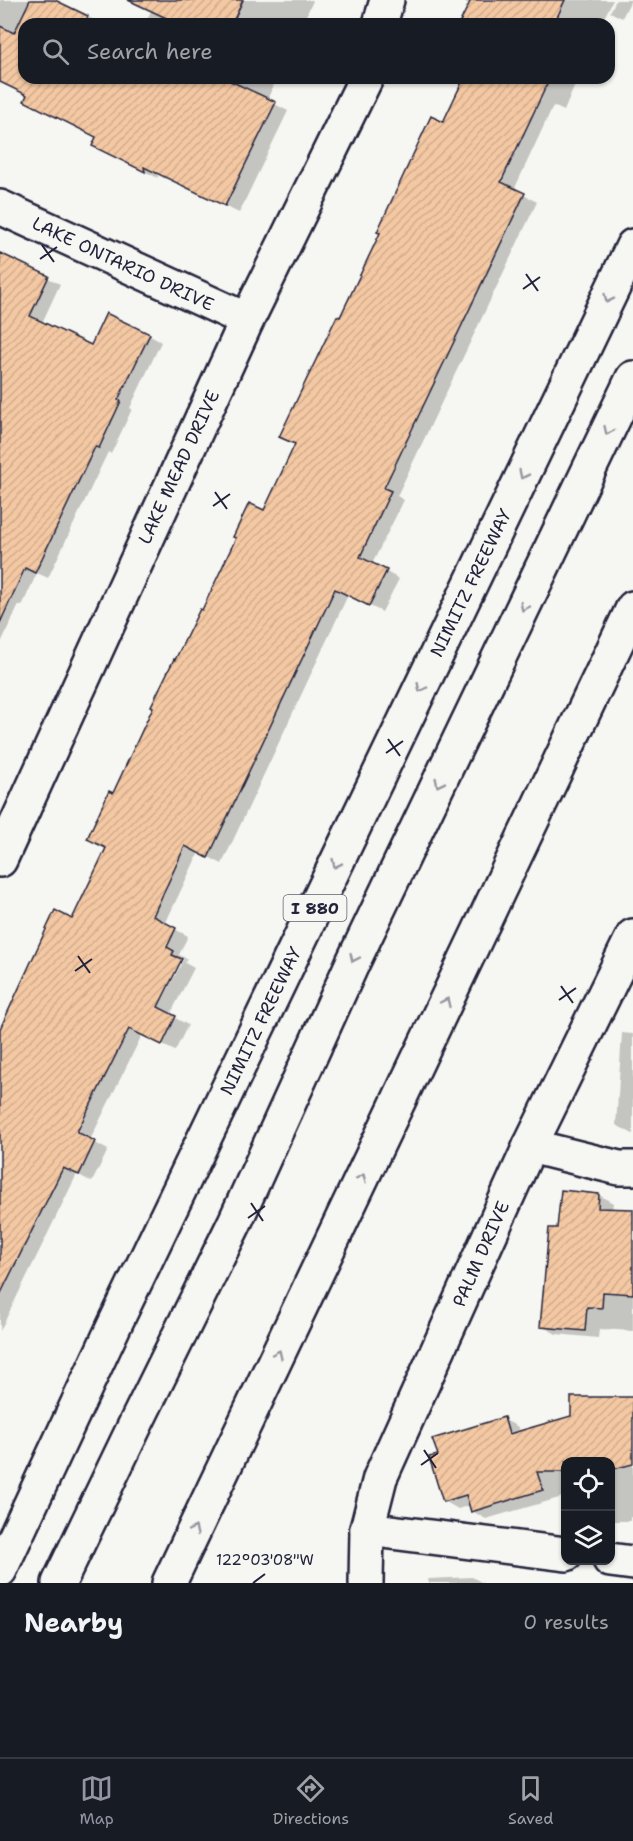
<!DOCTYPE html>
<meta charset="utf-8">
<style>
:root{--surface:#171b24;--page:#242831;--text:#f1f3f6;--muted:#9ea1a6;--line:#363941;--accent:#9495a2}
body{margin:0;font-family:"Shantell Sans",sans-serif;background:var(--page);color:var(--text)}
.controls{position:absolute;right:18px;bottom:18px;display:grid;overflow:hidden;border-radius:12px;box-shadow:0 2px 4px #0004}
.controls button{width:54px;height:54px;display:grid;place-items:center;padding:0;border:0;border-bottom:2px solid var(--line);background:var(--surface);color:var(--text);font:30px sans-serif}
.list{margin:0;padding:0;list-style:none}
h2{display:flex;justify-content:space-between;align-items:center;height:78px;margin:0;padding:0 24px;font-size:26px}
h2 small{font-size:20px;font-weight:400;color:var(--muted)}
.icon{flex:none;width:33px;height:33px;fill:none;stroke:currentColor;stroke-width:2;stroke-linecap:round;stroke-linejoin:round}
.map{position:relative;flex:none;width:633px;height:1583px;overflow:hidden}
.search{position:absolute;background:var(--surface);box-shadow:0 2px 4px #0004;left:18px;right:18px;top:18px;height:66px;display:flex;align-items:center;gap:15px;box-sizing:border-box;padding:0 21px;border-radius:18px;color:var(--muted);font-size:22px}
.sheet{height:174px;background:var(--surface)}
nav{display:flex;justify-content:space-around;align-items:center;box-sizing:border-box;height:84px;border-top:2px solid var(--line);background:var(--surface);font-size:16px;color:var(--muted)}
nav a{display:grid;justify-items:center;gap:3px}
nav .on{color:var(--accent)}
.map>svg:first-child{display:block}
</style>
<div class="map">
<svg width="633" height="1583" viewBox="0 0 633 1583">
<defs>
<pattern id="building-hatch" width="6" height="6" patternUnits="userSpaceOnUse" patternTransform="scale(1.5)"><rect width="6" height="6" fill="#f4c8a3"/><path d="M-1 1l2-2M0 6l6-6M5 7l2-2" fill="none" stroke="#d1ac8d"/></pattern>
</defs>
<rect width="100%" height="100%" fill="#f6f6f2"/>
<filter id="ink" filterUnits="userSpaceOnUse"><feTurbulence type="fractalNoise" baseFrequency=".0167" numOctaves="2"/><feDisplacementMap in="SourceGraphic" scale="12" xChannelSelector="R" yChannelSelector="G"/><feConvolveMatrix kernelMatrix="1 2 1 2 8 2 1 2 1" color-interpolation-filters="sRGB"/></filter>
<g filter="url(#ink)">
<g fill="#0003" fill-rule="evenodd">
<path d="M0,0H54L102,24H24V78H277L267,100L288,111L239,213L157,173L158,178L107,153L97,138L39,109L26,101L28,96L0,82Z"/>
<path d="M156,0H312L313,1L302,24H145Z"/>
<path d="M465,0H613L601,24H461L470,5L464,1Z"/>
<path d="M616,0H631L622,18L610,12Z"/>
<path d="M466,78H578L564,111L553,106L514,190L537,202L397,496L404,500L372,564L399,579L382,612L348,595L222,864L199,852L165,924L188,936L179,955L187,959L185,963L194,968L170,1015L188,1025L175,1051L142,1035L90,1140L108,1150L92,1182L77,1174L0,1331V1032L73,921L108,848L114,795L203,612L264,512L296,445L341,319L444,124ZM181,959H184L155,1014L153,1013Z"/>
<path d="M0,254L60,284L42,323L92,347L149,335L161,342L130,408L132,409L111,454L108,452L48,578L37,573L22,606L19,605L0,645Z"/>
<path d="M622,1033L633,1034V1134L616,1125Z"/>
<path d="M562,1191L599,1195L613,1203L612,1210L633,1211V1331L599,1329L598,1338L556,1334L542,1326L558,1230Z"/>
<path d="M633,1399V1518L630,1517V1521H610V1462H566V1496L486,1519L472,1511L470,1505L458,1509L444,1501L439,1456L503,1419L518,1427L519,1433Z"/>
<path d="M472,1577L483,1583H429L428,1579Z"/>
</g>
<g fill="url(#building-hatch)" stroke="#22223b" stroke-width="1.5">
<path d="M30,0H55L88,16L85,24H24V78H224L276,102L225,206L144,167L145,172L92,146L96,137L24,101L27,95L0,82V26L14,33Z"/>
<path d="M128,0H243L232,24H179Z"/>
<path d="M471,0H565L554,24H459Z"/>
<path d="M464,78H550L501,182L525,193L384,488L391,491L360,557L387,570L369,606L335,589L208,858L185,846L153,916L176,928L167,947L174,951L172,955L182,959L158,1007L176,1016L162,1045L129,1029L77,1132L95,1141L79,1175L63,1168L0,1295V1029L55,910L72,919L106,848L87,839L109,791L113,793L153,707L151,706L174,659L175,660L200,609L202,610L236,538L233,537L249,503L264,510L295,444L279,437L337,316L340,317L380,233L377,232L431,116L443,122Z"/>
<path d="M0,253L49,276L30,316L91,345L106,313L150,334L118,400L121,401L99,448L95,447L35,573L25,568L0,623Z"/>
<path d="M561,1190L599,1194L598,1208L633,1209V1294L603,1292L602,1308L587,1307L585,1331L540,1327L549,1228H557Z"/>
<path d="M571,1397H633V1464L610,1470V1461H566V1472H537L543,1490L471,1512L466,1495L443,1502L429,1457L438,1455L432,1439L504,1417L509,1434L571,1416Z"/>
</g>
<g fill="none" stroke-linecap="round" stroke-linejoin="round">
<defs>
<g id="minor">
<path d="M380,24L387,0"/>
<path d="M0,207L247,320"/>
<path d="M0,860L247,320L366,78"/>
<path d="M530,1146L619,1168H633"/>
<path d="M367,1529L566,1554"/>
<path d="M610,1560L633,1563"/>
<path d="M366,1583L367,1529L380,1478L530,1146L633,936"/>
</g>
<g id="highway">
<path d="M0,1570L114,1326L633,246"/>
<path d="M59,1583L138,1419L234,1224L353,962L633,378"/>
<path d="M169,1583L633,608"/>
</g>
</defs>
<use href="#minor" stroke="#22223b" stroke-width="38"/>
<use href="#highway" stroke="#22223b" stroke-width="38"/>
<use href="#minor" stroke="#f6f6f2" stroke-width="33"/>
<use href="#highway" stroke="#f6f6f2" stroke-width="33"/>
</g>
<defs><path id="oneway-chevron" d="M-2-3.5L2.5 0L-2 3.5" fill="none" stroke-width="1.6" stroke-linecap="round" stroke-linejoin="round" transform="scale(1.5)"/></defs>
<g stroke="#9797a0">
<use href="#oneway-chevron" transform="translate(608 299) rotate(116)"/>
<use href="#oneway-chevron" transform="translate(608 431) rotate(115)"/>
<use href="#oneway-chevron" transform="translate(523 475) rotate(116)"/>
<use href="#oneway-chevron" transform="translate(524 607) rotate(115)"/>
<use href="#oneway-chevron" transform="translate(421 688) rotate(116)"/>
<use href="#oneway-chevron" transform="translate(439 783) rotate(116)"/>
<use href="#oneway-chevron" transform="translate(336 864) rotate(116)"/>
<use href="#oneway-chevron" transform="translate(354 958) rotate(115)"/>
<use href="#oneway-chevron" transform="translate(446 1002) rotate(-65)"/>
<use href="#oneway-chevron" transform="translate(362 1178) rotate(-65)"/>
<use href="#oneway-chevron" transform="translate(278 1354) rotate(-65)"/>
<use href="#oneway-chevron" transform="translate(194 1530) rotate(-65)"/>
</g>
</g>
<path fill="none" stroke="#22223b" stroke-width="2" d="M42,245L54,262M40,259L57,247M526,274L538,291M523,289L540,277M215,492L227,509M213,506L230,494M388,739L400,756M386,753L403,741M78,956L90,973M75,971L92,959M561,986L573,1003M559,1000L576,988M251,1203L263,1221M248,1218L265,1206M424,1450L436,1468M421,1465L438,1453M253,1583L265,1574"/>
<g text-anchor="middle" stroke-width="4.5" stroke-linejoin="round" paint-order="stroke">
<rect fill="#f6f6f2" stroke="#626272" stroke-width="1.5" x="283.5" y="895" width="63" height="26" rx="4.5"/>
<g font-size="16" font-weight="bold" fill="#22223b">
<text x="315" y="914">I 880</text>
</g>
<g font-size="18" fill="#22223b" stroke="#f6f6f2">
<text transform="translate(123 264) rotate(25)" y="6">LAKE ONTARIO DRIVE</text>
<text transform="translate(179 467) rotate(-65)" y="6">LAKE MEAD DRIVE</text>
<text transform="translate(471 583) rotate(-64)" y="6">NIMITZ FREEWAY</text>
<text transform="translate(261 1021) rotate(-64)" y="6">NIMITZ FREEWAY</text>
<text transform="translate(481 1254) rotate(-66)" y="6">PALM DRIVE</text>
</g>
</g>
<g font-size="15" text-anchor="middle" fill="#22223b" stroke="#f6f6f2" stroke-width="4.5" stroke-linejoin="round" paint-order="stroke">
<text x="265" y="1565">122°03'08"W</text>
</g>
</svg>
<div class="controls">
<button><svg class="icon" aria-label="locate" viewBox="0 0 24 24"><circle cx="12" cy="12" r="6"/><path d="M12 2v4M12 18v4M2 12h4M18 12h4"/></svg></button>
<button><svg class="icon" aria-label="layers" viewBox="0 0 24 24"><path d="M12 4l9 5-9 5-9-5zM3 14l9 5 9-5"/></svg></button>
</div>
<div class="search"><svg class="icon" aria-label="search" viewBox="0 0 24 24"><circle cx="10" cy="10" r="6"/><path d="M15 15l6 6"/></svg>Search here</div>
</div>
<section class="sheet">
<h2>Nearby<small>0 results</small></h2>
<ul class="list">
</ul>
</section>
<nav>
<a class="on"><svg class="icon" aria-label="map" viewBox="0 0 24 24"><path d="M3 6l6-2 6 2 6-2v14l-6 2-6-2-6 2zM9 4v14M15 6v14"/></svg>Map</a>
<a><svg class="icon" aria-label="directions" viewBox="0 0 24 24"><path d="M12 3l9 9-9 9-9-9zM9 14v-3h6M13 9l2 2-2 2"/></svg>Directions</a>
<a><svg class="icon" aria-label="saved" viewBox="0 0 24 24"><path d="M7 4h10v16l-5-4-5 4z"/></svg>Saved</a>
</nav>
